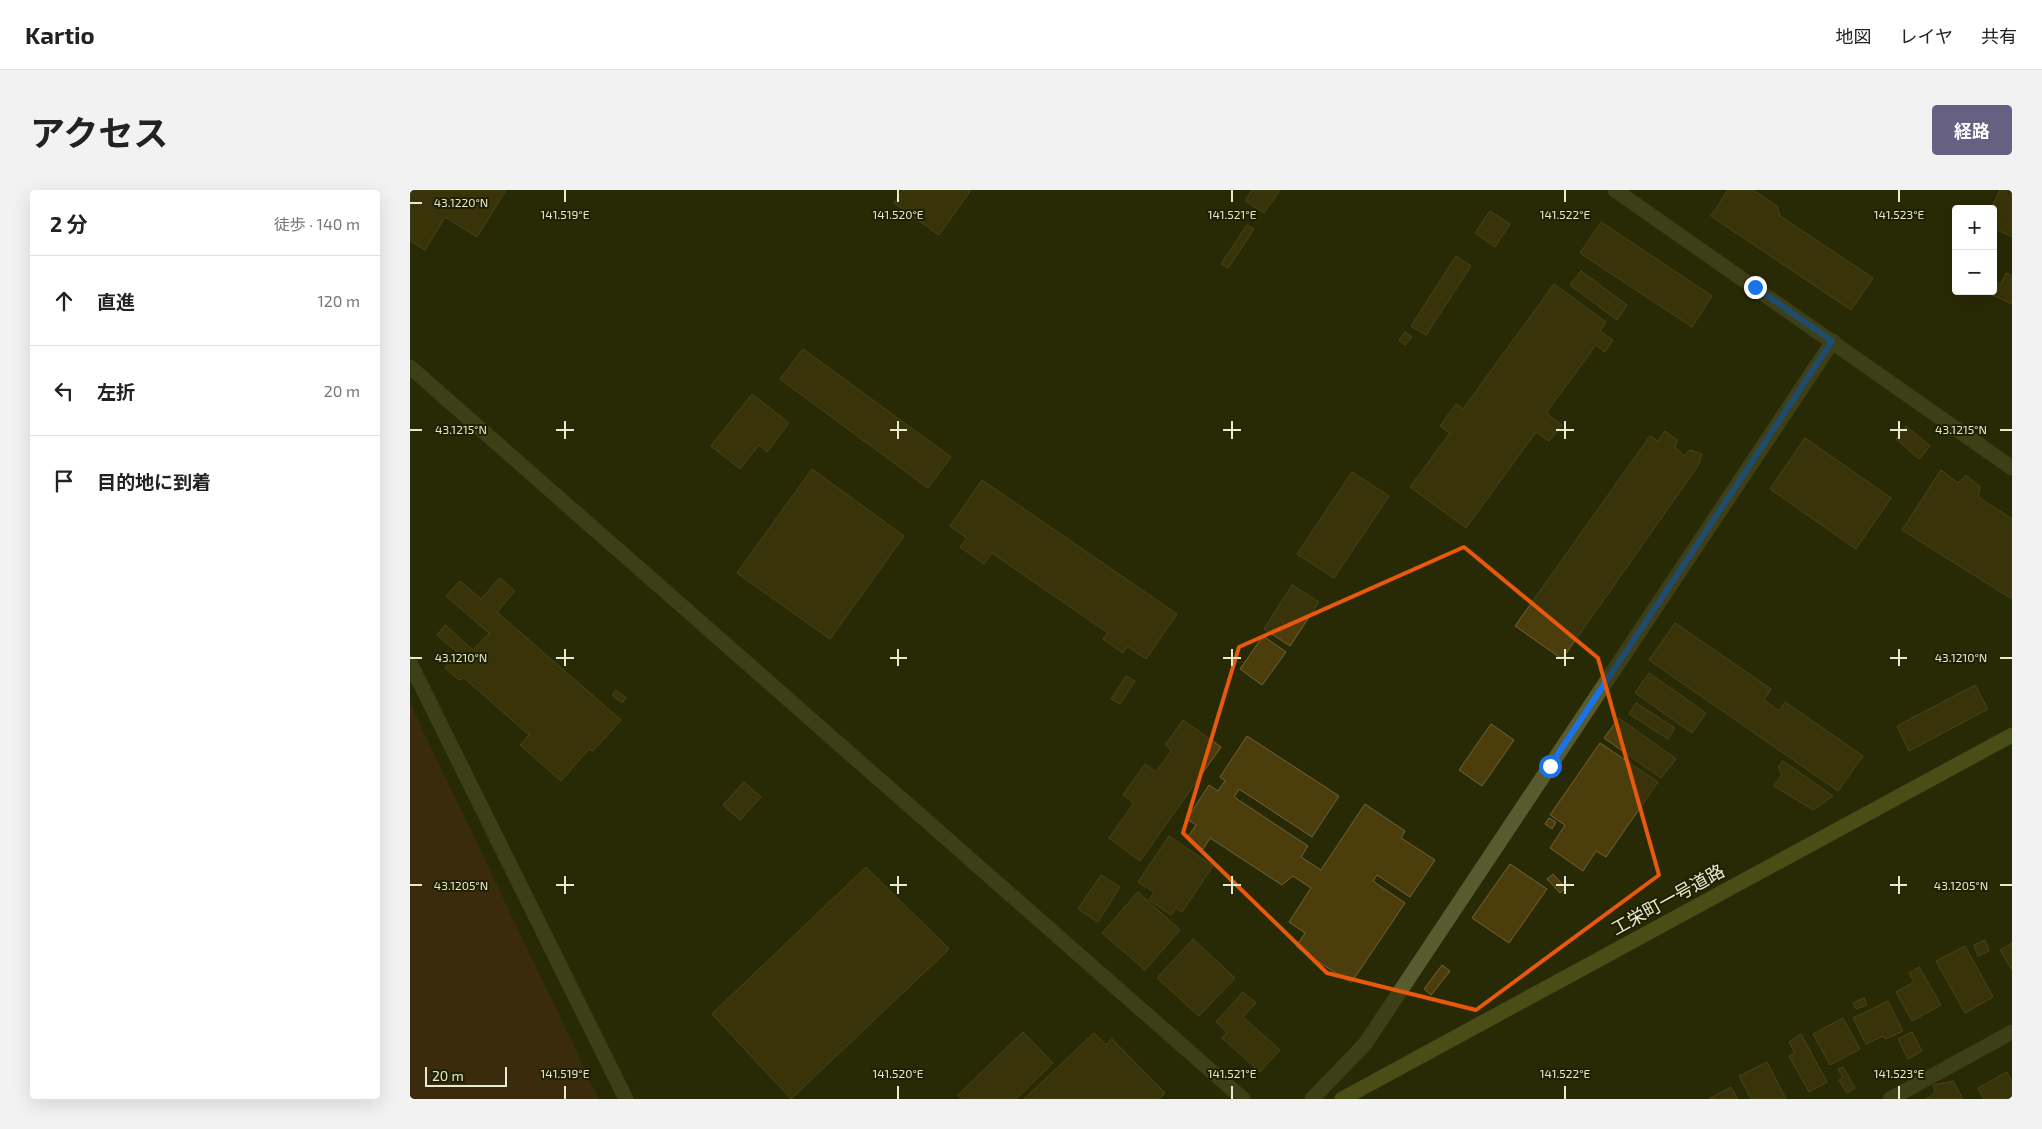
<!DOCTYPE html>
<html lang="ja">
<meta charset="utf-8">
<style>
:root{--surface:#fff;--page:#f2f2f2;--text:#222;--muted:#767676;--line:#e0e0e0;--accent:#666082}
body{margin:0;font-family:"Exo 2","Noto Sans JP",sans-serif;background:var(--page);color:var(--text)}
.controls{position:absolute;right:15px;top:15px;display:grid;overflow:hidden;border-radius:5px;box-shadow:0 5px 20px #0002}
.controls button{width:45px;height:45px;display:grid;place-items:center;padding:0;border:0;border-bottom:1px solid var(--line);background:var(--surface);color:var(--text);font:25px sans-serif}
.scale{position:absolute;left:15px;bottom:12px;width:82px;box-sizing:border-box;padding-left:5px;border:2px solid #e7ead0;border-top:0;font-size:14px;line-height:18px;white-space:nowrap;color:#e7ead0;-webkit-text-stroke:4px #1e2000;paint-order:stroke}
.stop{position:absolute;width:15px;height:15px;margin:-11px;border:4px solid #1a73e8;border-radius:50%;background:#fff}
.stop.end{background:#1a73e8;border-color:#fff;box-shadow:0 1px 5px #0008}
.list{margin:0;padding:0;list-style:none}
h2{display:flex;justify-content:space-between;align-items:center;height:65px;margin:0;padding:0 20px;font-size:21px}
h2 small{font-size:16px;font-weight:400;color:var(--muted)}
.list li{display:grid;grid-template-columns:32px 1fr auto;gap:15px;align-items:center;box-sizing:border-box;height:90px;padding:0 20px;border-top:1px solid var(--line)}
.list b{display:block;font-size:19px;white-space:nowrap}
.list em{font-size:16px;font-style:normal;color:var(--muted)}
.icon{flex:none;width:28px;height:28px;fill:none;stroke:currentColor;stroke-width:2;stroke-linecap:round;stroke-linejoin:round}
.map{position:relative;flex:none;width:1602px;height:909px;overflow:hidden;border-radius:5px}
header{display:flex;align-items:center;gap:30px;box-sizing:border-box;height:70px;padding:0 25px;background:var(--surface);border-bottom:1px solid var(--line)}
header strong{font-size:24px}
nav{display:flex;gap:28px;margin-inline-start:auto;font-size:18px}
.intro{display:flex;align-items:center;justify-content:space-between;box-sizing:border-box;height:120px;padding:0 30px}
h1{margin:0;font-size:35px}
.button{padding:12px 22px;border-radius:5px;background:var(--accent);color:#fff;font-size:18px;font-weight:700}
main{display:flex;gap:30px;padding:0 30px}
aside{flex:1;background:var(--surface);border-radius:5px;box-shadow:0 5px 20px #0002}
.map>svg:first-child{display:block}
</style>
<header>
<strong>Kartio</strong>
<nav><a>地図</a><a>レイヤ</a><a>共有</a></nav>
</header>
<div class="intro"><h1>アクセス</h1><a class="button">経路</a></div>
<main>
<aside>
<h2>2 分<small>徒歩 · 140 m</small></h2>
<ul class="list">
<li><svg class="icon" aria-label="ahead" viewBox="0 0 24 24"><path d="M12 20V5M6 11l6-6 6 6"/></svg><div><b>直進</b></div><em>120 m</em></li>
<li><svg class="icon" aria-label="left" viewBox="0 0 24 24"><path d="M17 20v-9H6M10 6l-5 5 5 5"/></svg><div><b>左折</b></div><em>20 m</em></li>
<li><svg class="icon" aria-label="arrive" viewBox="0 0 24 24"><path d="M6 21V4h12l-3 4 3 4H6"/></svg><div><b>目的地に到着</b></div></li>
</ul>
</aside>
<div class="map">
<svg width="1602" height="909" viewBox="0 0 1602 909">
<rect width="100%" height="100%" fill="#282a05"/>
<path fill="#522e17" d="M0,513L189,909H0Z"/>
<g fill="#4c3e0c" stroke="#726334">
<path d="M0,0H96L67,47L35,27L15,60L0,51Z"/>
<path d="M493,0H561L529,45L484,13Z"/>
<path d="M842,0H870L854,23L835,11Z"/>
<path d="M1318,0H1343L1367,16L1370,26L1463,88L1441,120L1301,26Z"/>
<path d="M1590,0H1602V47L1583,38V19H1581Z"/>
<path d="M1080,21L1100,34L1085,57L1065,43Z"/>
<path d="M1191,32L1302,106L1282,137L1170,63Z"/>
<path d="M837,35L844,39L818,78L811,74Z"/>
<path d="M1046,66L1061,76L1016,145L1001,136Z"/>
<path d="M1171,81L1217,115L1207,130L1160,95Z"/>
<path d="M1596,83L1602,86V114L1574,101H1583V91L1591,94Z"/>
<path d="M1144,94L1196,132L1190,141L1203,150L1195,162L1186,155L1136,223L1152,235L1139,251L1126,242L1056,338L1000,297L1040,243L1030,236L1046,214L1053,219Z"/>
<path d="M995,142L1002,147L995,155L989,150Z"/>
<path d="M393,159L541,267L518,298L370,189Z"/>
<path d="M342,204L379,233L357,262L349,255L330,279L301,256Z"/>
<path d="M1496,236L1520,256L1509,269L1486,249Z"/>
<path d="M1255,241L1267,250L1265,257L1274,266L1280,260L1292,264L1288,276L1152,469L1105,436L1240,246L1248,251Z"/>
<path d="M1395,248L1481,308L1446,359L1360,299Z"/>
<path d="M402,279L494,346L420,449L327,383Z"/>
<path d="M1531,280L1548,293L1556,285L1570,297L1568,307L1602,329V409L1492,340Z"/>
<path d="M942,282L979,306L924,388L887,364Z"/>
<path d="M572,290L767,424L736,469L717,456L713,463L693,449L698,443L582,363L574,374L550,357L557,348L540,336Z"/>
<path d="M90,388L105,401L87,422L211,530L183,561L179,559L151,591L110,555L119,545L54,488L49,490L35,478L48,463L27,445L35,435L63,460L79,443L36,406L50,391L71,409Z"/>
<path d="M882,395L909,412L880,456L854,439Z"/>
<path d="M1265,433L1361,499L1354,510L1369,521L1375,512L1453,566L1428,601L1239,470Z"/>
<path d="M853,446L876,462L852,495L830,479Z"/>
<path d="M1239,483L1296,523L1282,543L1225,503Z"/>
<path d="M716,486L725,491L710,514L701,509Z"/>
<path d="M1565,495L1578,519L1499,561L1487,536Z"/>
<path d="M206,500L216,508L212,513L202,505Z"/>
<path d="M1226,513L1265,538L1258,549L1219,524Z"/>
<path d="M1209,528L1266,569L1251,588L1194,548Z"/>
<path d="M773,530L811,557L730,671L699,648L724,613L713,605L735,574L746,582L762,560L755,555Z"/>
<path d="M1081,534L1104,550L1072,596L1049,580Z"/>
<path d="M837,546L929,606L902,647L829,599L824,607L898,656L891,667L911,680L955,614L995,641L991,648L1025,670L1000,707L967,685L963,691L995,713L941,793L886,757L895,743L879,732L901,698L883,686L872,695L800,648L793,659L777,648L786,635L777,629L799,595L808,601L815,591L810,587Z"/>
<path d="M1190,553L1248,592L1196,667L1186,661L1173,681L1140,658L1155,635L1140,625Z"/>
<path d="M1373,571L1423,606L1403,620L1364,596L1372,584L1368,577Z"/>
<path d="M334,592L351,607L330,630L313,615Z"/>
<path d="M1139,628L1146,632L1142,639L1135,634Z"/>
<path d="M759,646L803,676L772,722L766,718L761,725L739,710L744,702L728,692Z"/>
<path d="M1100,674L1137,699L1099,753L1062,728Z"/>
<path d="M456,677L539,759L381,909L302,824Z"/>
<path d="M1143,684L1156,698L1150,703L1137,689Z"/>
<path d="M691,685L710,697L688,732L668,719Z"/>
<path d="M728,702L770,740L735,780L692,743Z"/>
<path d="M783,749L825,788L789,826L747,788Z"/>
<path d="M1575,750L1579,761L1568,766L1564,755Z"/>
<path d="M1602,753V780L1590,760Z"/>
<path d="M1555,756L1583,807L1555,823L1526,771Z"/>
<path d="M1032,775L1040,781L1021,805L1014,799Z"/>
<path d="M1509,777L1531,815L1502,831L1486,802L1504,792L1499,783Z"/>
<path d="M833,802L846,813L833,827L870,860L850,882L812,848L817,842L806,832Z"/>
<path d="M1454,808L1457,815L1446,819L1443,813Z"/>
<path d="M1478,811L1493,841L1475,849L1473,846L1456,854L1443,828Z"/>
<path d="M1433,828L1450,859L1420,875L1403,844Z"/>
<path d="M613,842L643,873L606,909H552L548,905Z"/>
<path d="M1502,842L1512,861L1498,869L1488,849Z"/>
<path d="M684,843L696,855L702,849L755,903L749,909H614Z"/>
<path d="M1391,844L1417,892L1399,902L1379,866L1385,863L1379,852Z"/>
<path d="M1357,872L1370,897L1376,909H1341L1329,886Z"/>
<path d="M1433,877L1445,898L1437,903L1429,890L1433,887L1428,879Z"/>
<path d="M1597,882L1602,892V909H1574L1568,898Z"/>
<path d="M1543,891L1553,909H1516L1525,903L1523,895Z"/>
<path d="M1321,897L1328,909H1299Z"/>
</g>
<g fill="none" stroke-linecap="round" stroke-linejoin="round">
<g stroke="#585b2d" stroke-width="15">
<path d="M1205,0L1602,278"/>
<path d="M0,177L833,909"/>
<path d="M0,473L216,909"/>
<path d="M902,909L955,854L1423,151"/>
<path d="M1480,909L1602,842"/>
</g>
<path stroke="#747828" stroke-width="15" d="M932,909L1602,545"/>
</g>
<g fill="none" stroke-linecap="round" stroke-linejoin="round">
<path stroke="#1a73e8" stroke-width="6" d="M1140,576L1422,151L1345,97"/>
</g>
<path d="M0 0H1602V909H0ZM1054,357L1188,468L1249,685L1066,820L917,783L773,643L829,457Z" fill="#282a05" fill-opacity=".55" fill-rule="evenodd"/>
<path fill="none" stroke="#e8590c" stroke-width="4" stroke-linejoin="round" d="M1054,357L1188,468L1249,685L1066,820L917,783L773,643L829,457Z"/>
<path fill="none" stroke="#e7ead0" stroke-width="2" d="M155,0V12M488,0V12M822,0V12M1155,0V12M1489,0V12M0,13H12M155,231V249M488,231V249M822,231V249M1155,231V249M1489,231V249M0,240H12M146,240H164M480,240H497M813,240H831M1146,240H1164M1480,240H1497M1590,240H1602M155,459V476M488,459V476M822,459V476M1155,459V476M1489,459V476M0,468H12M146,468H164M480,468H497M813,468H831M1146,468H1164M1480,468H1497M1590,468H1602M155,686V704M488,686V704M822,686V704M1155,686V704M1489,686V704M0,695H12M146,695H164M480,695H497M813,695H831M1146,695H1164M1480,695H1497M1590,695H1602M155,896V909M488,896V909M822,896V909M1155,896V909M1489,896V909"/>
<g text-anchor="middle" stroke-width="4" stroke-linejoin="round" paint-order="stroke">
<g font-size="18" fill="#e7ead0" stroke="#1e2000">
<text transform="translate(1258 710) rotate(-29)" y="6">工栄町一号道路</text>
</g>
</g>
<g font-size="12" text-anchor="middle" fill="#e7ead0" stroke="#1e2000" stroke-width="4" stroke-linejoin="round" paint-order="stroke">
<text x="51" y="17">43.1220°N</text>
<text x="155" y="29">141.519°E</text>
<text x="488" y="29">141.520°E</text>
<text x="822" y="29">141.521°E</text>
<text x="1155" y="29">141.522°E</text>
<text x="1489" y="29">141.523°E</text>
<text x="51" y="244">43.1215°N</text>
<text x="1551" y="244">43.1215°N</text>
<text x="51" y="472">43.1210°N</text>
<text x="1551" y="472">43.1210°N</text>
<text x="51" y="700">43.1205°N</text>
<text x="1551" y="700">43.1205°N</text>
<text x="155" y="888">141.519°E</text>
<text x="488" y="888">141.520°E</text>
<text x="822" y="888">141.521°E</text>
<text x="1155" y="888">141.522°E</text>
<text x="1489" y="888">141.523°E</text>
</g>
</svg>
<div class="controls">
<button>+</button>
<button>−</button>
</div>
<div class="scale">20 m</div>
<div class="stop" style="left:1140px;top:576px"></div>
<div class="stop end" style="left:1345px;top:97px"></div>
</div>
</main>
